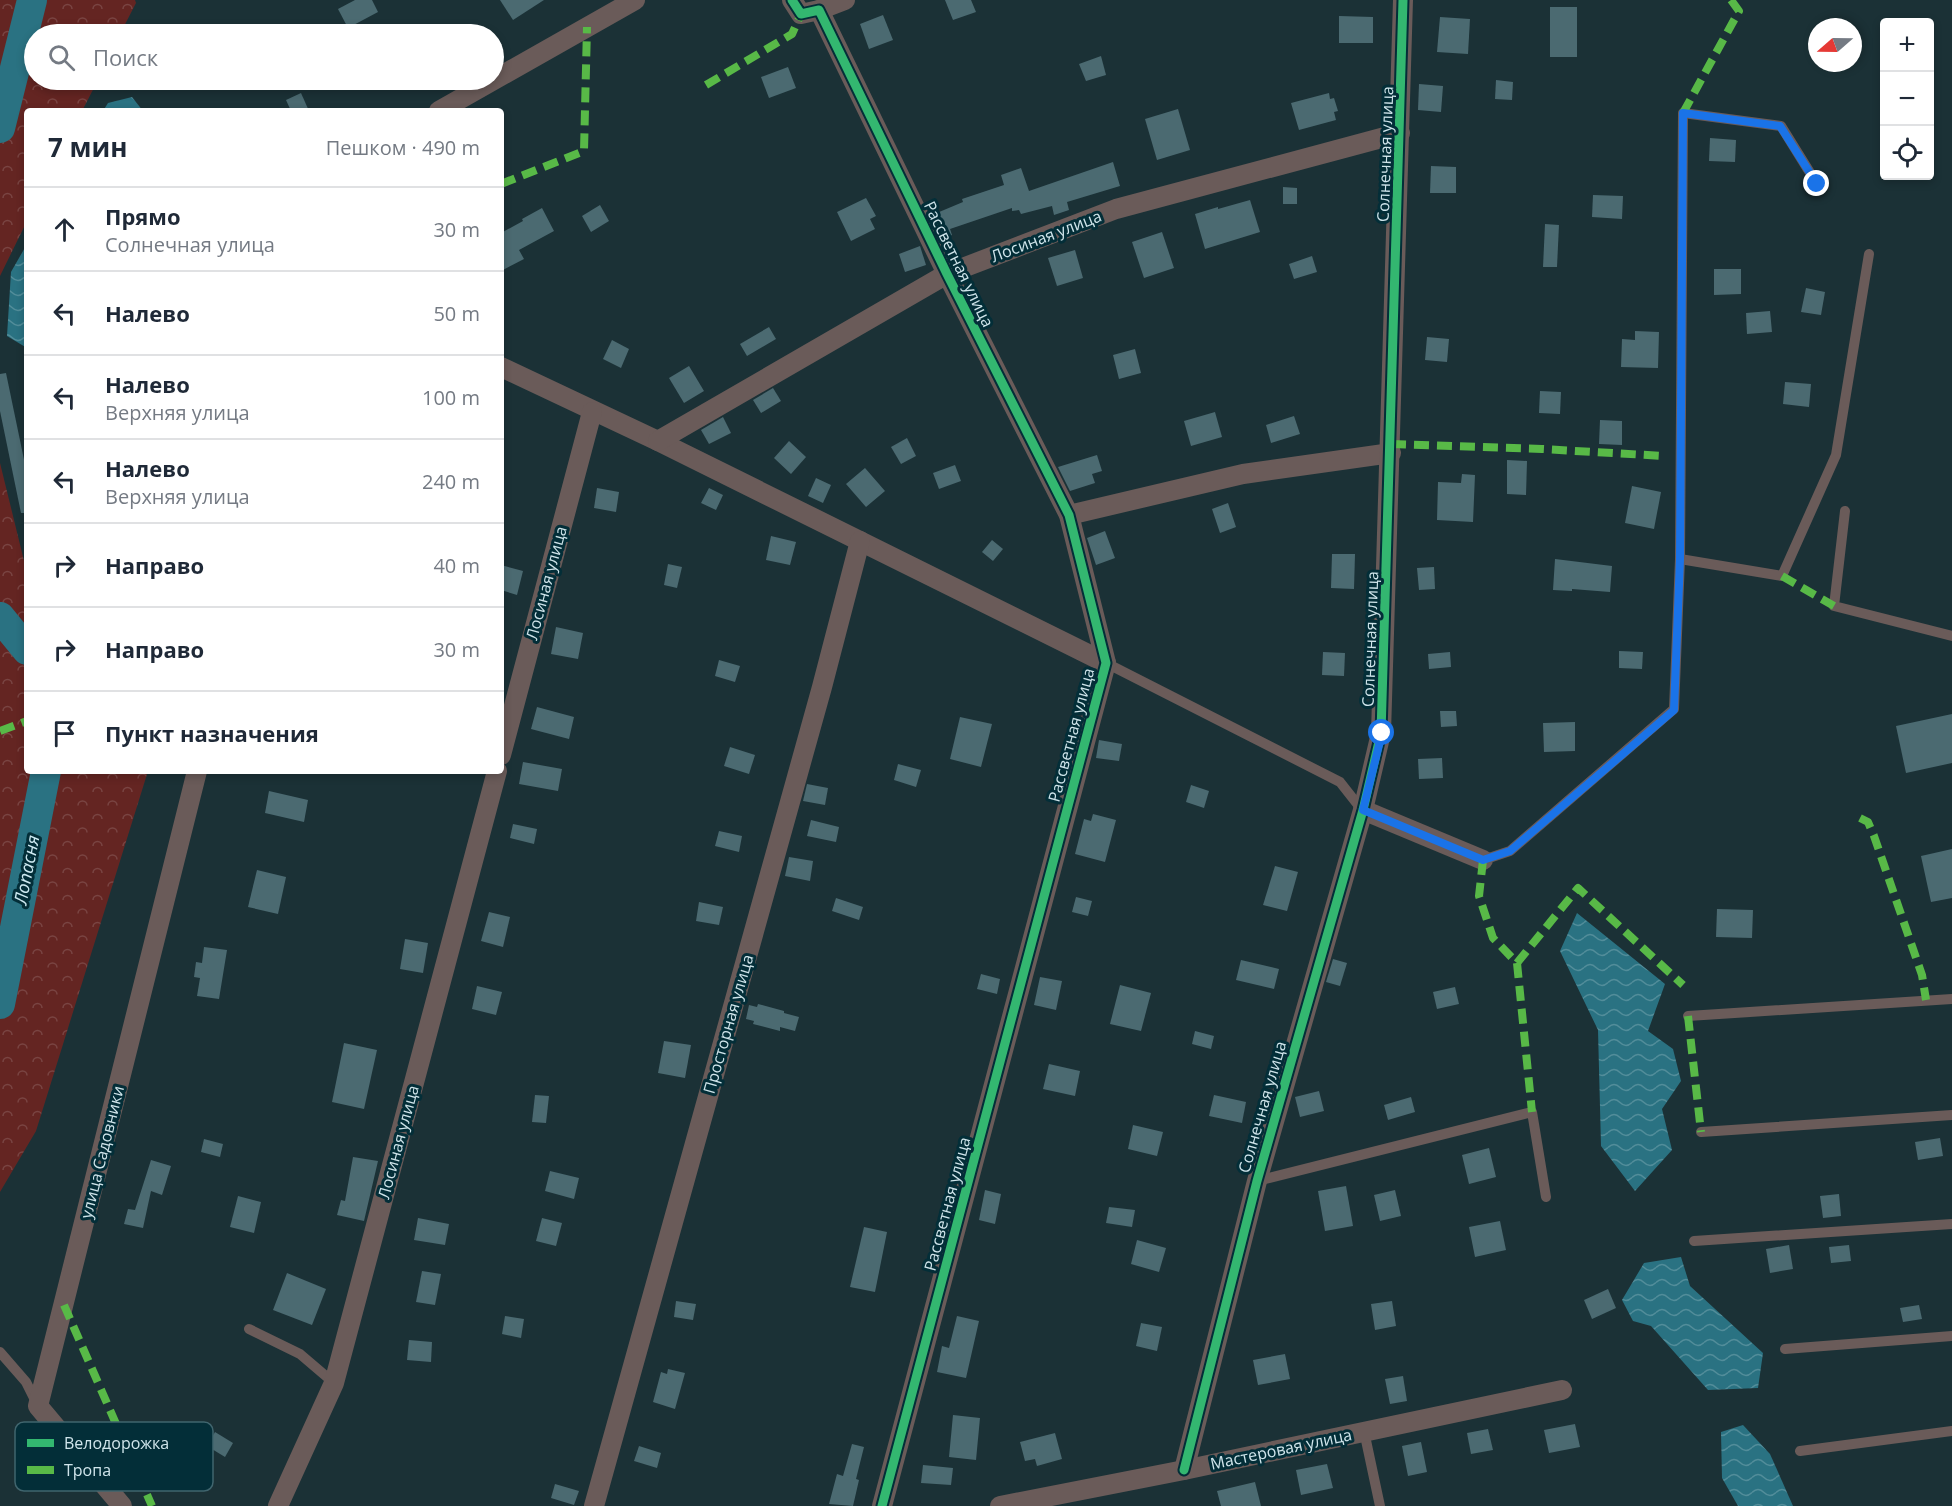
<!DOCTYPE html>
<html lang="ru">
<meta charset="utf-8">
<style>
:root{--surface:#fff;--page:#f2f2f3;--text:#1f2937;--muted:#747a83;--line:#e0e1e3}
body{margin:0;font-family:"Open Sans",sans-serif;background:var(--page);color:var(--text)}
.controls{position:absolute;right:18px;top:18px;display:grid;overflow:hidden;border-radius:6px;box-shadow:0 3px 9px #0003}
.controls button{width:54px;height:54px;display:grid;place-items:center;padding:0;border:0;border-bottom:2px solid var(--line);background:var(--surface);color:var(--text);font:30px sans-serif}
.compass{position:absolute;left:1808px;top:18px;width:54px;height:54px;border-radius:50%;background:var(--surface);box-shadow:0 3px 9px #0003;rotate:250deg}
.stop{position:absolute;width:18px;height:18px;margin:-14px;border:4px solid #1a73e8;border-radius:50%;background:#fff}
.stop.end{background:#1a73e8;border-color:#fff;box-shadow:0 2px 6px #0008}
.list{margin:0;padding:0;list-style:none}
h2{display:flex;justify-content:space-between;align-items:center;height:78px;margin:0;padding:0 24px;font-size:26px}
h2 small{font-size:20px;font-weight:400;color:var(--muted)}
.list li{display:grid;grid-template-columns:39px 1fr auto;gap:18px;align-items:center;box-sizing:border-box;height:84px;padding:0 24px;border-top:2px solid var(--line)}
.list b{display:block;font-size:22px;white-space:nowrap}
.list p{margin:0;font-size:20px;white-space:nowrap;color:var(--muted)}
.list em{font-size:20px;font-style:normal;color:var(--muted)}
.icon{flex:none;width:33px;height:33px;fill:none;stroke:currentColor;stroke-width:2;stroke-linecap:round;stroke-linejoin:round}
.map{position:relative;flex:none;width:1952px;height:1506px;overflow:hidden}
.search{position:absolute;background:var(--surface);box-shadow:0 3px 9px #0003;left:24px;top:24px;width:480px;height:66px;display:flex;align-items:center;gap:15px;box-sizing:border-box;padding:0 21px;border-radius:33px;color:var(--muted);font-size:22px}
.panel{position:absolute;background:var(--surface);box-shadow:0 3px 9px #0003;left:24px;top:108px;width:480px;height:666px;border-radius:6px}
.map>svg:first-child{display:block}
</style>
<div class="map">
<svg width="1952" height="1506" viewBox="0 0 1952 1506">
<defs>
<pattern id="forest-crowns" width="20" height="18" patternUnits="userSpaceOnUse" patternTransform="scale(1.5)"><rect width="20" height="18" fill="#642522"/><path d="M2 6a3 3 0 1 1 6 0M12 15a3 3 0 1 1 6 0" fill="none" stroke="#794442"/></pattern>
<pattern id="water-waves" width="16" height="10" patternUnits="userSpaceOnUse" patternTransform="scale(1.5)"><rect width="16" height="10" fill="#2a7282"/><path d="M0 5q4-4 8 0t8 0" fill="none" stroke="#528d9a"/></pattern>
</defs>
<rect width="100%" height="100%" fill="#1b3136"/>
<g fill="url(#forest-crowns)">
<path d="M0,0H135L136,3L120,34H34V80H98L82,111H27V221L0,276Z"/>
<path d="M0,463L27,573V771H148L36,1131L0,1192Z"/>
</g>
<g fill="url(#water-waves)">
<path d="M132,97L143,111H103L108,103Z"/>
<path d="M27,244V348L7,336L11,272Z"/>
<path d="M1577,913L1665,984L1648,1031L1673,1049L1681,1081L1662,1109L1672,1150L1635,1191L1601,1146L1598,1030L1560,951Z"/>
<path d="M1681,1257L1690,1286L1763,1353L1758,1388L1708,1390L1651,1326L1633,1321L1622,1300L1644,1263Z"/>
<path d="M1743,1425L1770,1454L1793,1506H1738L1722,1478L1721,1432Z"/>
</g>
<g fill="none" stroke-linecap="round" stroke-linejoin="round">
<g stroke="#2a7282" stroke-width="30">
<path d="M0,128L32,0"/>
<path d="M0,617L27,650"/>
<path d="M0,1004L46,771"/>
</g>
</g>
<g fill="#4b6a71">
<path d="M355,0H372L378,12L348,28L338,9Z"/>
<path d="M500,0H544L513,20Z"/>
<path d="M945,0H971L976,12L953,20Z"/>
<rect x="1550" y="7" width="27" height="50"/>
<path d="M883,15L893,40L869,49L860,24Z"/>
<path d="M1339,16L1373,17V43H1339Z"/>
<path d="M1440,17L1470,19L1468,54L1437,52Z"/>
<path d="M1101,56L1106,75L1086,81L1079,64Z"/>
<path d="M788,67L796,88L769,98L761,77Z"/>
<path d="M1496,80L1513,82L1512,100L1495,99Z"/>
<path d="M1419,84L1443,86L1441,112L1418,110Z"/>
<path d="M301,93L309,111H291L286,100Z"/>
<path d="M1329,93L1330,99L1334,98L1338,111L1334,112L1336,120L1299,130L1291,103Z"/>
<path d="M1178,109L1190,150L1157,160L1145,119Z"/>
<path d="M1710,138L1736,140L1735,162L1709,161Z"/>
<path d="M1113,162L1120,186L1067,202L1069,210L1054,215L1052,206L1021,214L1019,210L1012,211V208L950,229L952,235L943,239L932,215L963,202L962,199L1004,185L1001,175L1021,168L1029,191Z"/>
<path d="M1431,166L1456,167V193H1430Z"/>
<path d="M1283,187L1297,188V204H1283Z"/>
<path d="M1593,195L1623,196L1622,219L1592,217Z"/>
<path d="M866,198L876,216L870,219L875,229L851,241L837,212Z"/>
<path d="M1250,200L1260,232L1205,249L1195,214L1218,207V209Z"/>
<path d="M600,205L609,221L591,232L582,216Z"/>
<path d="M542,208L554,231L519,250L524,259L501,271V233L523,221L522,219Z"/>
<path d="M1545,224L1559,225L1557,267H1543Z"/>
<path d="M1162,232L1174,268L1144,278L1132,242Z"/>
<path d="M920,246L926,265L905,272L899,254Z"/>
<path d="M1075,250L1083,278L1057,286L1048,258Z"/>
<path d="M1312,256L1317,272L1294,279L1289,264Z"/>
<path d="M1714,269H1741V294L1714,295Z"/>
<path d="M1806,288L1825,292L1821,315L1801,312Z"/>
<path d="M1770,311L1772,332L1747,334L1746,313Z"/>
<path d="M769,327L776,339L747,356L740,344Z"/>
<path d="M1635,331L1659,332L1658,368L1621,367L1622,339L1635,340Z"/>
<path d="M1427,337L1449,339L1447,362L1425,360Z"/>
<path d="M612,340L629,349L621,368L603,359Z"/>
<path d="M1135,349L1141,373L1119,379L1113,355Z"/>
<path d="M689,366L704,391L684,403L669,378Z"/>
<path d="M6,373L27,474V513H21L0,411V374Z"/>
<path d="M1785,382L1811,384L1809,407L1783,404Z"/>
<path d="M773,388L781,401L761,413L753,400Z"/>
<path d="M1540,391L1561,392L1560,414L1539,413Z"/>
<path d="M1215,412L1222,437L1191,446L1184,421Z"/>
<path d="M1294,416L1300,434L1271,443L1266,425Z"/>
<path d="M723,417L731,433L709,444L701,430Z"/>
<path d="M1600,420L1622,421V445L1599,444Z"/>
<path d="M907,438L916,456L901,464L891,447Z"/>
<path d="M789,441L806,457L791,474L774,458Z"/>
<path d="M1097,455L1102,471L1092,474L1095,483L1070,491L1058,467Z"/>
<path d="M1507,460L1527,461L1526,495L1507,494Z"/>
<path d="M955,465L961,481L939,489L933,473Z"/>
<path d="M865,468L885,491L866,507L846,484Z"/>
<path d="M1462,474L1475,475L1473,522L1437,520L1438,482L1461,483Z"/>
<path d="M816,478L831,485L823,503L808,496Z"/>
<path d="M1632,486L1661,492L1654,529L1625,523Z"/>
<path d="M597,488L619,492L616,512L594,508Z"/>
<path d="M709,488L723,495L716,510L701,503Z"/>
<path d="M1228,503L1236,527L1220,533L1212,509Z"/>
<path d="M1105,531L1115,558L1096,565L1087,538Z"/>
<path d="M771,536L796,542L790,565L766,560Z"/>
<path d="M992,540L1003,549L993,561L982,552Z"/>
<path d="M1332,554H1355L1354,589L1331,588Z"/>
<path d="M1555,559L1612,566L1610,592L1572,589V591L1553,590Z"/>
<path d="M668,564L682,567L677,588L664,585Z"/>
<path d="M501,565L523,571L517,595L501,590Z"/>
<path d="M1434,567L1435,589L1419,590L1417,568Z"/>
<path d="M556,627L583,633L578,659L551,654Z"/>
<path d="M1619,651L1643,652L1642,669L1619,668Z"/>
<path d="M1323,652L1345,653L1344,676L1322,675Z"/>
<path d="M1450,652L1451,667L1429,669L1428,654Z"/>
<path d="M719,660L740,666L735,682L715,676Z"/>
<path d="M537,707L574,717L569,739L531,729Z"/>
<path d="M1440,711H1456L1457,726L1441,727Z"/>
<path d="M1952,714V763L1906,773L1896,726Z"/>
<path d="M960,717L992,724L981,767L950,759Z"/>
<path d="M1575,722V751L1544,752L1543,723Z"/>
<path d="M1099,740L1122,744L1119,761L1096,758Z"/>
<path d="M730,747L755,755L749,774L724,766Z"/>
<path d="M1442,758L1443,778L1419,779L1418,759Z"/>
<path d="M523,762L562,769L558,791L519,784Z"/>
<path d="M898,764L921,770L916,787L894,780Z"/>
<path d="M807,784L828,788L825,805L803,801Z"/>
<path d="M1191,785L1209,791L1204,808L1186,802Z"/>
<path d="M269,791L308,800L304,822L265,813Z"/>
<path d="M1093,814L1116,820L1105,862L1075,854L1084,819L1091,821Z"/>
<path d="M811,820L839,827L836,842L807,836Z"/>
<path d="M513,824L537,829L534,844L510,838Z"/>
<path d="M719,831L742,836L739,852L715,846Z"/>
<path d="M1952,849V898L1931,902L1921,856Z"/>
<path d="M789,857L813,861L810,881L785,876Z"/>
<path d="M1275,866L1298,872L1287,911L1263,905Z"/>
<path d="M257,870L286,877L278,914L248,907Z"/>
<path d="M1076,897L1092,901L1088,916L1072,912Z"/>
<path d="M836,898L863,907L859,920L832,911Z"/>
<path d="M699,902L723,907L719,925L696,921Z"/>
<path d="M1717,909L1753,910L1752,938L1716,937Z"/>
<path d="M489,912L510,917L503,947L481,941Z"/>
<path d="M405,939L428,943L423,973L400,969Z"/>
<path d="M204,947L227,950L219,999L197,996L200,978L194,977L196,962L202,963Z"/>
<path d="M1333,959L1347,963L1340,986L1326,982Z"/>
<path d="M1241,960L1279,969L1274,989L1236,980Z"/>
<path d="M981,974L1000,979L997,994L977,989Z"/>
<path d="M1040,977L1062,981L1056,1010L1034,1005Z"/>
<path d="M1120,985L1151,993L1141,1031L1110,1024Z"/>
<path d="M477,986L502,992L496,1015L472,1009Z"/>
<path d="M1455,987L1459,1004L1437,1009L1433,992Z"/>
<path d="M758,1004L784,1011V1013L799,1017L795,1031L780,1027V1031L753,1024L754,1021L746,1019L749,1005L757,1007Z"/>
<path d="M1195,1031L1214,1036L1211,1049L1192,1044Z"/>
<path d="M664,1041L691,1045L685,1078L658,1073Z"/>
<path d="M344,1043L377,1050L364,1109L332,1102Z"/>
<path d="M1049,1064L1080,1071L1075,1096L1043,1089Z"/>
<path d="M1319,1091L1324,1111L1300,1117L1295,1097Z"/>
<path d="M535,1095L549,1096L546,1123L532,1122Z"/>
<path d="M1214,1095L1246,1102L1242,1123L1209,1116Z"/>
<path d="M1411,1097L1415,1112L1388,1120L1384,1105Z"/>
<path d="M1133,1125L1163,1132L1157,1156L1128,1149Z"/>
<path d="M1940,1138L1943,1156L1918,1160L1915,1142Z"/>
<path d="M204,1139L223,1144L220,1157L201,1152Z"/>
<path d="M1489,1148L1496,1177L1469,1184L1462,1155Z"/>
<path d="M353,1157L378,1161L364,1221L337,1215L341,1200L345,1201Z"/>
<path d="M151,1160L171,1166L162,1195L151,1191L143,1228L124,1224L128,1209L135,1210Z"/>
<path d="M550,1171L579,1178L574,1199L545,1191Z"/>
<path d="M1346,1186L1353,1226L1325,1231L1318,1191Z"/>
<path d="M985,1190L1001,1194L995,1224L979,1220Z"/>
<path d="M1395,1190L1401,1216L1380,1221L1374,1195Z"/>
<path d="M1839,1194L1841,1216L1823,1218L1820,1196Z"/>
<path d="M238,1196L261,1202L254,1233L230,1227Z"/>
<path d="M1109,1207L1135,1210L1132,1227L1106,1223Z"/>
<path d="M418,1218L449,1224L445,1245L414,1240Z"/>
<path d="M542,1218L562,1223L556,1246L536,1241Z"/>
<path d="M1500,1221L1506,1250L1475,1257L1469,1227Z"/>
<path d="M864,1227L887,1232L875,1292L850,1287Z"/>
<path d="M1137,1240L1166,1248L1159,1272L1131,1264Z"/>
<path d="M1789,1245L1793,1269L1770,1273L1766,1249Z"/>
<path d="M1849,1245L1851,1261L1831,1263L1829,1247Z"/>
<path d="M422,1271L441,1274L435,1305L416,1302Z"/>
<path d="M287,1273L326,1289L312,1325L273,1310Z"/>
<path d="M1608,1289L1616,1308L1592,1319L1584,1300Z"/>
<path d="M676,1301L696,1304L693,1320L674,1317Z"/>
<path d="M1392,1301L1396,1326L1375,1330L1371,1304Z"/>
<path d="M1919,1305L1922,1319L1903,1322L1900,1308Z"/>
<path d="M505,1316L524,1319L521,1338L502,1334Z"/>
<path d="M957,1316L979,1321L966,1378L937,1372L942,1346L949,1348Z"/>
<path d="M1141,1323L1162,1327L1157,1351L1136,1346Z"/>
<path d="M409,1340L432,1342L431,1362L407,1360Z"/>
<path d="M1285,1354L1290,1379L1258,1385L1253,1360Z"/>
<path d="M668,1369L685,1373L675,1409L653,1402L661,1372L667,1374Z"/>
<path d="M1403,1376L1407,1401L1390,1404L1385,1379Z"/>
<path d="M953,1415L980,1418L976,1460L949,1457Z"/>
<path d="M1575,1424L1580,1447L1549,1453L1544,1430Z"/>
<path d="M1488,1429L1493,1450L1471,1454L1467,1433Z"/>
<path d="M215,1432L233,1443L225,1457L207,1446Z"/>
<path d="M1055,1433L1062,1459L1037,1466L1035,1459L1025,1461L1020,1442Z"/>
<path d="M1421,1442L1427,1472L1408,1476L1402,1446Z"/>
<path d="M852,1444L864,1447L856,1479L859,1480L853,1506L829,1504L837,1474L843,1476Z"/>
<path d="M639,1446L661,1453L657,1468L634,1461Z"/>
<path d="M1327,1464L1333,1488L1301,1495L1296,1470Z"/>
<path d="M923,1465L953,1468L951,1485L921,1483Z"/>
<path d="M1255,1482L1261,1506H1221L1217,1491Z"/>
<path d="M555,1484L579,1491L574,1505L551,1498Z"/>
</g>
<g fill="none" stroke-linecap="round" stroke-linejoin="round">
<g stroke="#6a5b59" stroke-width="10">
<path d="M1845,511L1834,606L1952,636"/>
<path d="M1680,559L1782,576L1836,455L1869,254"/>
<path d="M1106,663L1340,782L1362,810"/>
<path d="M1483,860L1510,851L1674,709L1680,559L1683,113L1781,126L1817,184"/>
<path d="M1688,1016L1952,999"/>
<path d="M1701,1132L1952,1115"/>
<path d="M1257,1181L1532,1112L1546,1197"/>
<path d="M1694,1241L1952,1224"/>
<path d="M249,1329L300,1354L334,1383"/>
<path d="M1785,1349L1952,1336"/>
<path d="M0,1352L26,1382L38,1406"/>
<path d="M1364,1431L1380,1506"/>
<path d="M1800,1451L1952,1431"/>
</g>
<g stroke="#6a5b59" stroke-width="20">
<path d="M792,0L801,14L819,10L947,274L1069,515L1106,663L882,1506"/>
<path d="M819,10L845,0"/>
<path d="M439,111L635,0"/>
<path d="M501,367L658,441L1106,663"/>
<path d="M658,441L947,274L1116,209L1400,133"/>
<path d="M1069,515L1243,474L1391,453"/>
<path d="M501,755L592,412"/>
<path d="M1363,810L1483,860"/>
<path d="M1184,1470L1257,1181L1363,810L1381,733L1403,0"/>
<path d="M122,1506L38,1406L197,771"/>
<path d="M278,1506L334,1383L497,771"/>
<path d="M594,1506L822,687L860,541"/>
<path d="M1000,1506L1184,1470L1562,1390"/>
</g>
<g stroke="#58b947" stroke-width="8" stroke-dasharray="15 8" stroke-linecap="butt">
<path d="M706,85L792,34L801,14"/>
<path d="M1683,113L1739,11L1731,0"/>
<path d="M501,184L584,151L587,27"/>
<path d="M1391,444L1542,449L1664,456"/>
<path d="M1782,576L1834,606"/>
<path d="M0,731L27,721"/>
<path d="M1860,818L1868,822L1874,836L1922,975L1926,1000"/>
<path d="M1483,860L1479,896L1493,938L1517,963L1578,888L1683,985"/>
<path d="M1517,963L1532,1112"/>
<path d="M1688,1016L1701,1132"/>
<path d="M64,1305L152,1506"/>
</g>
<defs>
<g id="cycleway">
<path d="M792,0L801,14L819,10L947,274L1069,515L1106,663L882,1506"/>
<path d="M1184,1470L1257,1181L1363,810L1381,733L1403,0"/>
</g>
</defs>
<use href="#cycleway" stroke="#032e38" stroke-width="13"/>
<use href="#cycleway" stroke="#33b770" stroke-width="9"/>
</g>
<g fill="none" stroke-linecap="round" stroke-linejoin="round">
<path stroke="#1a73e8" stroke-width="8" d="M1382,733L1363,810L1483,860L1510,851L1674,710L1680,559L1683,113L1780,126L1817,184"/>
</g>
<g text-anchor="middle" stroke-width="6" stroke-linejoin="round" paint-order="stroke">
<g font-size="16" fill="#d0e5eb" stroke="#032e38">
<text transform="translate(1385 154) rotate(-88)" y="6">Солнечная улица</text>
<text transform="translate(1046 236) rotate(-21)" y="6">Лосиная улица</text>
<text transform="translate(959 264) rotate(64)" y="6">Рассветная улица</text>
<text transform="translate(546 583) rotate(-75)" y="6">Лосиная улица</text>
<text transform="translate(1370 639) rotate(-88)" y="6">Солнечная улица</text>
<text transform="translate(1071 735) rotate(-75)" y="6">Рассветная улица</text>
<text transform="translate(728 1024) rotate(-74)" y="6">Просторная улица</text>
<text transform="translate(1262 1107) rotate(-74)" y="6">Солнечная улица</text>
<text transform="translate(398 1142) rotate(-75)" y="6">Лосиная улица</text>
<text transform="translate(102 1152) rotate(-76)" y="6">улица Садовники</text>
<text transform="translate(947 1204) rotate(-75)" y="6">Рассветная улица</text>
<text transform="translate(1281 1449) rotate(-12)" y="6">Мастеровая улица</text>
</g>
<g font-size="18" font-style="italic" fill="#ceeaf2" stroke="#032e38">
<text transform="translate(27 870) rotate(-79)" y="6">Лопасня</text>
</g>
</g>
<rect x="15" y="1422" width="198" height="69" rx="9" fill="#032e38" stroke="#40656e" stroke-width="1.5"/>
<rect x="27" y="1439" width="27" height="8" fill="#33b770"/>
<rect x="27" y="1466" width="27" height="8" fill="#58b947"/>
<g font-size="16" fill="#d0e5eb">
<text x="64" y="1449">Велодорожка</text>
<text x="64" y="1476">Тропа</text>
</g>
</svg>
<div class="controls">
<button>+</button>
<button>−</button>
<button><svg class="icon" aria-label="locate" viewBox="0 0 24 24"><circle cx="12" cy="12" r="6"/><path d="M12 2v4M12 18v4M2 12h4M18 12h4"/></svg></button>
</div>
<svg class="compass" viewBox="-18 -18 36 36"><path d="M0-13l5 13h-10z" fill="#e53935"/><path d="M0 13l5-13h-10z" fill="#747a83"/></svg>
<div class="stop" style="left:1382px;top:733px"></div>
<div class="stop end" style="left:1817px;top:184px"></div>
<div class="search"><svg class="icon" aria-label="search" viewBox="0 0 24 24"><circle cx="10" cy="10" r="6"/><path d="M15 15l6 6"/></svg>Поиск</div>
<section class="panel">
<h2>7 мин<small>Пешком · 490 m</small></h2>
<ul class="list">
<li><svg class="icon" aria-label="ahead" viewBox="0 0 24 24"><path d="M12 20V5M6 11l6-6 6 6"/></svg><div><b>Прямо</b><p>Солнечная улица</p></div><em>30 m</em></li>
<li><svg class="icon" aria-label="left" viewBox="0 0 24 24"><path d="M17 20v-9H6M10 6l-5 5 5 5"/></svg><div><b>Налево</b></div><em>50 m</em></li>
<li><svg class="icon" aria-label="left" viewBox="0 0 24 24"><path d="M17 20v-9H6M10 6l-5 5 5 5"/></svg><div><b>Налево</b><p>Верхняя улица</p></div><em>100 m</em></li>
<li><svg class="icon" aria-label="left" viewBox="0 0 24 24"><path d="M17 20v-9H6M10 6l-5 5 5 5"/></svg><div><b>Налево</b><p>Верхняя улица</p></div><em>240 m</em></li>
<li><svg class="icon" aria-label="right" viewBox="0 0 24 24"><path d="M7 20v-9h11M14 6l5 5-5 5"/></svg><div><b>Направо</b></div><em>40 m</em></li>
<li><svg class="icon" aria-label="right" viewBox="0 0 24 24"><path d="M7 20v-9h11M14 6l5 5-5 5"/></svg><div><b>Направо</b></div><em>30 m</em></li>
<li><svg class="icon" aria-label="arrive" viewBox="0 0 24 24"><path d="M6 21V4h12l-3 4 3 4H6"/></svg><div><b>Пункт назначения</b></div></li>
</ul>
</section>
</div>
